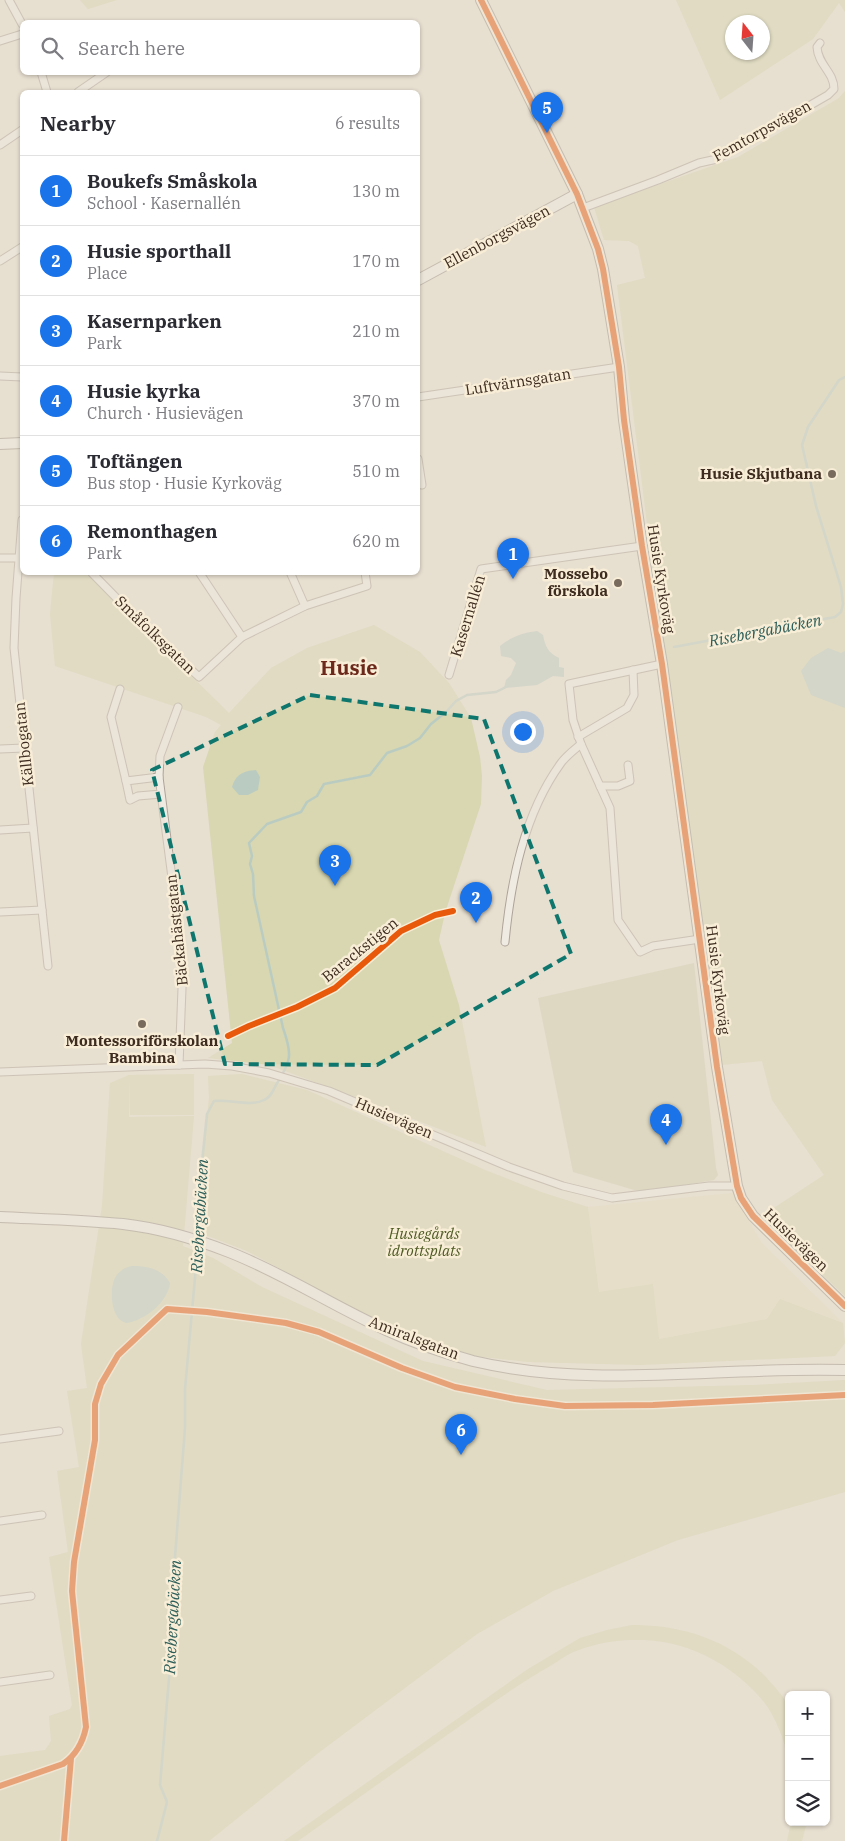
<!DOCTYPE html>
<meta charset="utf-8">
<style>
:root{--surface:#fff;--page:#f2f2f3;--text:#2b2b33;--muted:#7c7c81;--line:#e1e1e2;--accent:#1a73e8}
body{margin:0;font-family:"IBM Plex Serif",serif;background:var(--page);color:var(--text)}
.controls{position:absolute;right:15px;bottom:15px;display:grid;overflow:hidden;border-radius:8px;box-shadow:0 1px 4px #0004}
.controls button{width:45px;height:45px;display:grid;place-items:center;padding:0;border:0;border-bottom:1px solid var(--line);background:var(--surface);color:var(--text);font:25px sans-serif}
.compass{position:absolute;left:725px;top:15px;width:45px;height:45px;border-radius:50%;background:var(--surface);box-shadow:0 1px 4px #0004;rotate:343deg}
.you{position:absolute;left:522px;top:731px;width:18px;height:18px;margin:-12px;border:4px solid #fff;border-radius:50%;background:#1a73e8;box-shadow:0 0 0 8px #1a73e833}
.badge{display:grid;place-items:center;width:32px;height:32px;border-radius:50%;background:var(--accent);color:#fff;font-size:16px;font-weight:700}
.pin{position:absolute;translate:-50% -41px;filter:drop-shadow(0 1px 2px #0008)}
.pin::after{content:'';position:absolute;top:26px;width:18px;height:15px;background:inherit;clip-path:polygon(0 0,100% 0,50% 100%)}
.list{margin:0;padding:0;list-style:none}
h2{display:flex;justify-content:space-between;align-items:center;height:65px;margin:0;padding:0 20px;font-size:21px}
h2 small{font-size:16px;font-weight:400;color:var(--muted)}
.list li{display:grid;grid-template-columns:32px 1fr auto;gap:15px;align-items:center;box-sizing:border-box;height:70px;padding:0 20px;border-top:1px solid var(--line)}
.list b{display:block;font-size:19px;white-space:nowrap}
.list p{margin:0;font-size:16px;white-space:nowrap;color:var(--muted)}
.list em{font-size:16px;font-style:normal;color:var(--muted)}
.icon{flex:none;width:28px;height:28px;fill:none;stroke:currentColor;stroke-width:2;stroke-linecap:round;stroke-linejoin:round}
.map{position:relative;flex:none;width:845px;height:1841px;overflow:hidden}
.search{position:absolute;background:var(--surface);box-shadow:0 1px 4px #0004;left:20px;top:20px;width:400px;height:55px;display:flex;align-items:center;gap:12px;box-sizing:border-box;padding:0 18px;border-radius:8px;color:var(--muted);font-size:19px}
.panel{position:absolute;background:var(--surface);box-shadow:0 1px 4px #0004;left:20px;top:90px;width:400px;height:485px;border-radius:8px}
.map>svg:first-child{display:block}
</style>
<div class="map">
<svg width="845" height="1841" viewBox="0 0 845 1841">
<rect width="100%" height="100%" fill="#e7dfd0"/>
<path fill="#e7dec0" d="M732,1193L762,1243L843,1323L807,1309L768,1319L659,1339L599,1292L588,1207Z"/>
<g fill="#d8d7b1" fill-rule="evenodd">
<path d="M80,0H117L88,9Z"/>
<path d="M676,0H845V12L839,3L813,39L720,100ZM732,22H762V52H732Z"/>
<path d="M845,91V1296L760,1217L824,1175L772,1100L762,1061L721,1065L696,912L617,285L645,278L638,246L629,241L604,240L594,207L738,157L839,98Z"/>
<path d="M54,573H86L229,713L271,668L307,648L374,625L420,652L449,683L471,718L480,757L482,776L481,804L445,913L439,940L459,1005L486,1147L377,1105L269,1065L208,1058L232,1043L203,767L215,732L221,725L206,717L55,666L50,614Z"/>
<path d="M194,1074V1115H130L129,1075Z"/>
<path d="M242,1074L307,1090L485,1170L541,1192L588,1207L599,1292L653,1284L659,1339L767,1319L780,1299L843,1323L845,1343L835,1356L641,1365L529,1362L474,1356L387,1327L247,1251L195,1231L209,1098L208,1076Z"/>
<path d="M129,1075V1117L194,1116L183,1246L213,1258L262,1287L423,1361L547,1390L753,1385L845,1380V1492L678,1540L553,1591L477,1634L317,1754L209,1841H0V1756L45,1750L51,1741L49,1716L70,1709L72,1705L49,1557L68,1552L57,1471L79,1467L67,1391L87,1388L81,1344L102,1206L110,1083Z"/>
<path d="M632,1625C683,1625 729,1640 766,1677C774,1687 784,1695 788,1708C791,1717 789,1745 789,1757C783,1739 776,1717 764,1702C717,1645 645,1625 576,1651C567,1654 559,1661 550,1666C527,1679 505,1694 484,1709C421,1753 360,1797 298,1841H284L528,1669L580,1638L607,1630Z"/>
<path d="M791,1822H807L802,1841H787Z"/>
</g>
<path fill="#d2d1b1" d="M694,963L716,1168L718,1175L714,1180L641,1192L573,1172L538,998Z"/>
<g fill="#baccc1">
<path d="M537,631L543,635C545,646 548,653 559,658V667L564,668V677L553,676L537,685L504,688L506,680L511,675L516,663L511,658L501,656L500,646C511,637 522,633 537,631Z"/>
<path d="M828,648L841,653L845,651V708L811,695L801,671L811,658Z"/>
<path d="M256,770L260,777L258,790L248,795H239L232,787C236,774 243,771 256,770Z"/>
<path d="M132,1266C148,1266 162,1269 170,1283C168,1302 144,1321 126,1323C122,1321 119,1320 117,1316C110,1306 109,1278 121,1271C124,1268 128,1267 132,1266Z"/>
</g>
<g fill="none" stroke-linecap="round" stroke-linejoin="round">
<g stroke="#baccc1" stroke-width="2.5">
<path d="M674,647L835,617L841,612L843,604L841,587L816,506L802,445L808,427L839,380L845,377"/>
<path d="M199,1239L200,1233L195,1231L207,1114L214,1101C228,1099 251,1107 264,1100C270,1098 273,1091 276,1085C291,1060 293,1056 283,1028L254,896L253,874L250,864L252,856L249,843L267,824L301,812L307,802L317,796L324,784L370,775L387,753L407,746L420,738L431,724L446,712L456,701L467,695L496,692L506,687"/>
<path d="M157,1841L167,1802L160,1785L174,1619L173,1582L185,1428V1389L198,1244"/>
</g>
<defs>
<g id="street">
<path d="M9,0L22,24"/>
<path d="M0,41L22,34"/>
<path d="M41,72L47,92"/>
<path d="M78,92L107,72"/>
<path d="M0,145L22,130"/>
<path d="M583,208L658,180L699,163L717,159L828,95L834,89C834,72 818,65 817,47L820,43"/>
<path d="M0,261L22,247"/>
<path d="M0,376L22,377"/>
<path d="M418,397L619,367"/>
<path d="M418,459L422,485"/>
<path d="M22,520L16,598L14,648L48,966"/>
<path d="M0,558H20"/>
<path d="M91,572L138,620L199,677L242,637L305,606L367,586L365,572"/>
<path d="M199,572L242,637"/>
<path d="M290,572L305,606"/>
<path d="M662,664L569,684L573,720L581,744L610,808L618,920L640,952L653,946L700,939"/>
<path d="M449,675L481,569L642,546"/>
<path d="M120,689L111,717L126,781"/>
<path d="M578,737L627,708L634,695L633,670"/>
<path d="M0,749L24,748"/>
<path d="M159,777L160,756L178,707"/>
<path d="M600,786H618L630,781L628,765"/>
<path d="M161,794L138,796L130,800L126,781L159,777L183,963L179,1065"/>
<path d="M0,830L33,828"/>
<path d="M0,912L42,910"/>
<path d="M505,942C511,880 524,814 561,763C566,756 574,750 581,744"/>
<path d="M0,1072L205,1064L232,1066L269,1073L329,1091L509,1167L563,1186L612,1198L709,1186H737"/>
<path d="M0,1439L59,1431"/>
<path d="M0,1521L42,1515"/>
<path d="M0,1600L31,1596"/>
<path d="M0,1682L50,1675"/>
</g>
<g id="secondary">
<path d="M481,0L577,194L598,249L603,269L619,367L624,420L642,546L662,664L717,1067L737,1186L741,1198L753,1216L845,1306"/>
<path d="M418,280L577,194"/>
<path d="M0,444L22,443"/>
<path d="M0,1217C41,1219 82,1220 123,1224C158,1228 196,1239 229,1252C283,1273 333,1306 386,1330C414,1343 444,1353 473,1361C596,1390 720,1366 845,1370"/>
</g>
</defs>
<use href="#street" stroke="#ada498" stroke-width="9"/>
<use href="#secondary" stroke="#9c9488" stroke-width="12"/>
<use href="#street" stroke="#efeae2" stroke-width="7"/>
<use href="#secondary" stroke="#efeae2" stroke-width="10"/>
<defs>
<g id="cycleway">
<path d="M481,0L577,194L598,249L603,269L619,367L624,420L642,546L662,664L717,1067L737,1186L741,1198L753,1216L845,1306"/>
<path d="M228,1036L249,1026L297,1007L335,988L401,931L435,915L453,911"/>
<path d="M0,1786L63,1764C76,1755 83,1742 86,1727L72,1591L74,1562L95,1440V1404L101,1384L118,1355L167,1309L207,1312L286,1323L319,1332L402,1368L455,1387L515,1399L565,1406L653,1405L845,1395"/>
<path d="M64,1841L71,1758"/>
</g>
</defs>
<use href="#cycleway" stroke="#f8edd6" stroke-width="9"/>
<use href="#cycleway" stroke="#e8590c" stroke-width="6"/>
</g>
<path d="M0 0H845V1841H0ZM310,695L484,719L571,954L377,1065L225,1064L152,770Z" fill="#e7dfd0" fill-opacity=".55" fill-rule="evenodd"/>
<path fill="none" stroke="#0f766e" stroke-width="4" stroke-dasharray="10 6" stroke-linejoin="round" d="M310,695L484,719L571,954L377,1065L225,1064L152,770Z"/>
<g fill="#786b5d" stroke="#f8edd6" stroke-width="2">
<circle cx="832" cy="474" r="5"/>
<circle cx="618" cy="583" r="5"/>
<circle cx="142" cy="1024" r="5"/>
</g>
<g text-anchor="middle" stroke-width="5" stroke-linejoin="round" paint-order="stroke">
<g font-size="15" fill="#3d2c1f" stroke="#f8edd6">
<text transform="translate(762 131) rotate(-29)" y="5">Femtorpsvägen</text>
<text transform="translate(497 237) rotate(-28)" y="5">Ellenborgsvägen</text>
<text transform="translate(518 382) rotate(-9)" y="5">Luftvärnsgatan</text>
<text transform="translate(661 579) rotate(81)" y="5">Husie Kyrkoväg</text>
<text transform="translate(468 616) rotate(-73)" y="5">Kasernallén</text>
<text transform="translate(155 635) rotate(44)" y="5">Småfolksgatan</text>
<text transform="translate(24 744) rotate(-96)" y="5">Källbogatan</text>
<text transform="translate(177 930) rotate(-96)" y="5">Bäckahästgatan</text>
<text transform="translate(360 950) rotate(-39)" y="5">Barackstigen</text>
<text transform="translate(718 980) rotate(83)" y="5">Husie Kyrkoväg</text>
<text transform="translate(394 1118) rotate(23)" y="5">Husievägen</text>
<text transform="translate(796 1240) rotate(44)" y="5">Husievägen</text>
<text transform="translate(414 1338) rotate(21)" y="5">Amiralsgatan</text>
</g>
<g font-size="15" font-weight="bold" fill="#3d2c1f" stroke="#f8edd6" text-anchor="end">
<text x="822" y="479">Husie Skjutbana</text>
<text x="608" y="579">Mossebo<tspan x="608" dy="17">förskola</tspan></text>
<text x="142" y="1046" text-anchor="middle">Montessoriförskolan<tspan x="142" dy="17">Bambina</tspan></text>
</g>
<g font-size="15" font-style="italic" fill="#4f5b24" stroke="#f8edd6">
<text x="424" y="1239">Husiegårds<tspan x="424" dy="17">idrottsplats</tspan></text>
</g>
<g font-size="16" font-style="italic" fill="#2d5e59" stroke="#f8edd6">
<text transform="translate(765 630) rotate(-11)" y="6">Risebergabäcken</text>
<text transform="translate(199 1216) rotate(-87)" y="6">Risebergabäcken</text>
<text transform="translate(172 1617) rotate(-87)" y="6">Risebergabäcken</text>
</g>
<g font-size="20" font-weight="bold" fill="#6c291b" stroke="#f8edd6">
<text x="349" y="675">Husie</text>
</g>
</g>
</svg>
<div class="controls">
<button>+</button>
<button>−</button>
<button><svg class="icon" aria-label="layers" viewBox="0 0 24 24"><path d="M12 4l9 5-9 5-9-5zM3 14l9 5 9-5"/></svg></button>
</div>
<svg class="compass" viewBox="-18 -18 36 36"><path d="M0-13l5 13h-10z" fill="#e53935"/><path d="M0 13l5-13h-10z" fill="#7c7c81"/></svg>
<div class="you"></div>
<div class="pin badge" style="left:513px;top:579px">1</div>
<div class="pin badge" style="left:476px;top:923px">2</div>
<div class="pin badge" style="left:335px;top:886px">3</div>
<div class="pin badge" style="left:666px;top:1145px">4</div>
<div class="pin badge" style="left:547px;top:133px">5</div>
<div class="pin badge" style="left:461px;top:1455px">6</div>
<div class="search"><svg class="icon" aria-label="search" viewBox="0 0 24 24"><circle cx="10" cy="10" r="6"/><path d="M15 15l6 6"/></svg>Search here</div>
<section class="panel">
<h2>Nearby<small>6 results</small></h2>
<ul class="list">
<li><span class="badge">1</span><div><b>Boukefs Småskola</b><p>School · Kasernallén</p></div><em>130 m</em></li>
<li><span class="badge">2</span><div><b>Husie sporthall</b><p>Place</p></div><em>170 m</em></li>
<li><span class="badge">3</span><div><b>Kasernparken</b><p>Park</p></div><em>210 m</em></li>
<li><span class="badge">4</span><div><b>Husie kyrka</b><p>Church · Husievägen</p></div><em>370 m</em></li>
<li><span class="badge">5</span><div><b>Toftängen</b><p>Bus stop · Husie Kyrkoväg</p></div><em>510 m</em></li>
<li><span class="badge">6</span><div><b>Remonthagen</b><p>Park</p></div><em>620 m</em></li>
</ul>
</section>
</div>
